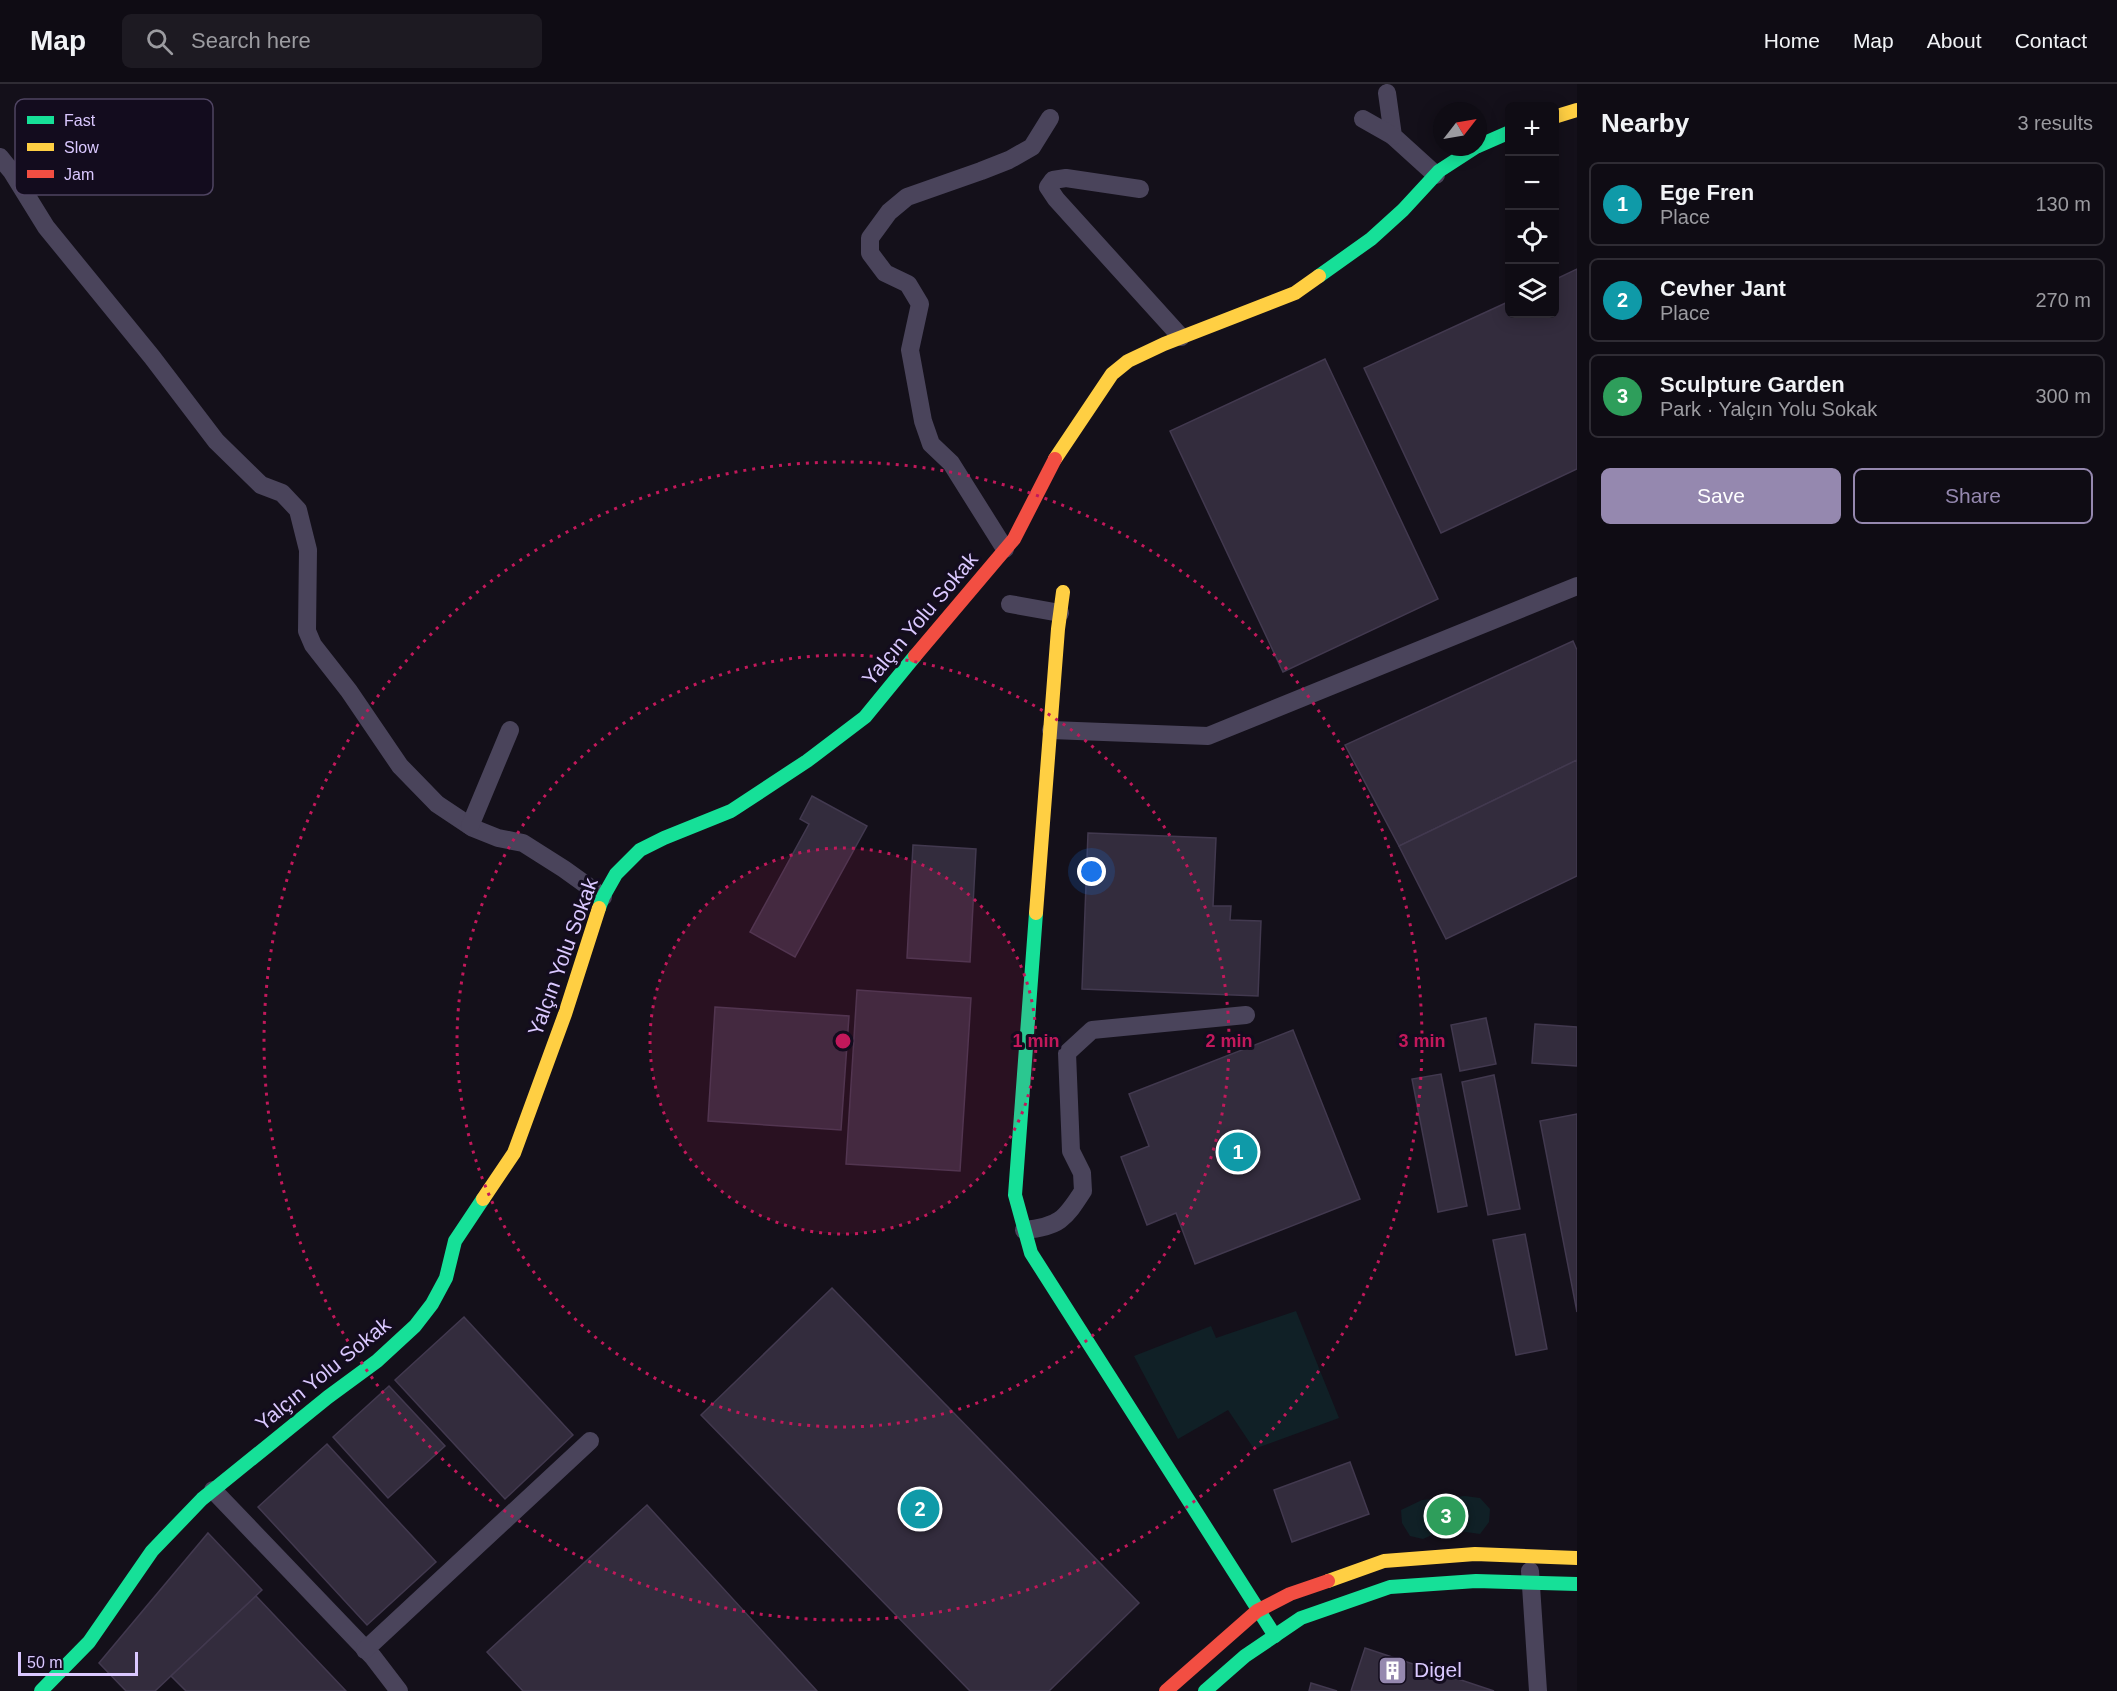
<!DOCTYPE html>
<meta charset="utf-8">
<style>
:root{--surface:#0f0c14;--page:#1d1a22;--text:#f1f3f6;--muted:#9b9ba0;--line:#2f2c34;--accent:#9588af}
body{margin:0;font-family:Arial,sans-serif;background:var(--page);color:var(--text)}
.controls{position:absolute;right:18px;top:18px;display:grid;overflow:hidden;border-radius:9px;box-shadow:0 3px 15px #0003}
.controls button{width:54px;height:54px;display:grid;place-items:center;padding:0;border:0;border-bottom:2px solid var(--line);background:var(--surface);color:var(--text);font:30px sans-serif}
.compass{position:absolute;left:1433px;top:18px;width:54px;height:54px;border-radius:50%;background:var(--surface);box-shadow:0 3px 15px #0003;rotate:59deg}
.scale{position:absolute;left:18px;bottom:15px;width:120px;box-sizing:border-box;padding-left:6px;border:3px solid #dac8ff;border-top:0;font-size:16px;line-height:21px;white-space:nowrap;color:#dac8ff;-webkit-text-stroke:4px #130c1e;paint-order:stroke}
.you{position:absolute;left:1092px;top:788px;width:21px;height:21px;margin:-15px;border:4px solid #fff;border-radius:50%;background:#1a73e8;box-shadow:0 0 0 9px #1a73e833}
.badge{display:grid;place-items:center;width:39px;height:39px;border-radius:50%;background:var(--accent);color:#fff;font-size:20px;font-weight:700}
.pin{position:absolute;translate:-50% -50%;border:3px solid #fff;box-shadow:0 2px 6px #0006}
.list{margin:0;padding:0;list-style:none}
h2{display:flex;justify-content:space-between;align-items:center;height:78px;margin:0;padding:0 24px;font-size:26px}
h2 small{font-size:20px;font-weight:400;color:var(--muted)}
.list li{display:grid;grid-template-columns:39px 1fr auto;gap:18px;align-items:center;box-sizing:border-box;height:84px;margin:0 12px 12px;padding:0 12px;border:2px solid var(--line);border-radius:9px}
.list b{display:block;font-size:22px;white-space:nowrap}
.list p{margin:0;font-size:20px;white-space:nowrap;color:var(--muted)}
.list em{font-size:20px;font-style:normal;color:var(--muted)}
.actions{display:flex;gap:12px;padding:18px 24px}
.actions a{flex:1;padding:14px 0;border:2px solid var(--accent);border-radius:9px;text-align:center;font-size:21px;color:var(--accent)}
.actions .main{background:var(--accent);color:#fff}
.icon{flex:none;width:33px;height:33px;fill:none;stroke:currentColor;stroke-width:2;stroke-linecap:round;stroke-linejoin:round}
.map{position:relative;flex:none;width:1577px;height:1607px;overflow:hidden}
header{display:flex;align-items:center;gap:36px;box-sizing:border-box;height:84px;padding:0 30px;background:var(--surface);border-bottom:2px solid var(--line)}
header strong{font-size:28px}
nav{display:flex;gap:33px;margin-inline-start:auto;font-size:21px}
.search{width:420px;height:54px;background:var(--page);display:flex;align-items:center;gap:15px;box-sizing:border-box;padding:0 21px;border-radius:9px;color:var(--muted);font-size:22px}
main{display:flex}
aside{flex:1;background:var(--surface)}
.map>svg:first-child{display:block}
</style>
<header>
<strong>Map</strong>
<div class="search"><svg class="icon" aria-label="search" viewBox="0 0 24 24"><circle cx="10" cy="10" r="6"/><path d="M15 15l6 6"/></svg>Search here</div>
<nav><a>Home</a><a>Map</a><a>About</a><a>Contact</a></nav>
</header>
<main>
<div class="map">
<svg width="1577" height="1607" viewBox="0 0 1577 1607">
<rect width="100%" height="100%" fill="#14101a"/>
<g fill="#102026">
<path d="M1296,1227L1339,1334L1254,1365L1228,1326L1178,1355L1134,1272L1211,1242L1216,1254Z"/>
<path d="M1465,1412L1480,1414L1490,1425L1489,1438L1480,1450L1445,1445L1423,1455L1410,1452L1402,1439L1401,1426L1422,1416Z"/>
</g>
<g fill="#332c3d" stroke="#42394f" stroke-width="1.5">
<path d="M1577,185V385L1441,449L1364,284L1510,217V230H1554V196Z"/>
<path d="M1325,275L1438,515L1283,588L1170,347Z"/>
<path d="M1573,557L1577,566V676L1399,762L1345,661Z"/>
<path d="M1577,676V792L1446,855L1399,762Z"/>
<path d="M812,712L867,742L795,873L750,848L809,740L800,735Z"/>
<path d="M1088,749L1216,754L1213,822H1231L1230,836L1261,837L1258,912L1082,905Z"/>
<path d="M913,761L976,765L970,878L907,874Z"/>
<path d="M857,906L971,914L960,1087L846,1080Z"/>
<path d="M715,923L849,932L841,1046L708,1037Z"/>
<path d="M1486,934L1496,980L1460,987L1451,941Z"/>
<path d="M1535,940L1577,943V982L1532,979Z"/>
<path d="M1293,946L1360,1115L1195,1180L1176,1129L1147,1141L1121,1073L1149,1062L1129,1010Z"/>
<path d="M1441,990L1467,1122L1438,1128L1412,995Z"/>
<path d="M1494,991L1520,1125L1488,1131L1462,998Z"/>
<path d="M1577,1030V1228L1540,1037Z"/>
<path d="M1525,1150L1547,1265L1516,1271L1493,1156Z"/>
<path d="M832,1204L1139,1519L1049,1607H970L701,1331Z"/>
<path d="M464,1233L573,1351L505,1415L395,1296Z"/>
<path d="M389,1302L445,1362L388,1414L333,1353Z"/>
<path d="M327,1360L436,1478L367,1541L258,1423Z"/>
<path d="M1350,1378L1369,1430L1292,1458L1274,1406Z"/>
<path d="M647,1421L817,1607H523L487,1568Z"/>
<path d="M208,1449L262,1506L155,1607H126L99,1579Z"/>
<path d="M256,1512L346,1607H186L171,1592Z"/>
<path d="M1365,1564L1494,1607H1351Z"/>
<path d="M1311,1599L1337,1607H1309Z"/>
</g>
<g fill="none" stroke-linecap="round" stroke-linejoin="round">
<g stroke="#4a445b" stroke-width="18">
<path d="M1387,9L1393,52L1436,91"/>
<path d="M1363,35L1393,52"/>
<path d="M0,73L12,88L46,143L152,273L216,357L261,401L282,409L298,426L308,466L307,547L313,561L349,607L400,682L437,720L473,744L498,754L523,759L564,785L603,813"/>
<path d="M1140,105L1066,94L1053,96L1048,103L1056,115L1181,253"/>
<path d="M1005,465L951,379L931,360L923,337L910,266L920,220L908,200L885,189L870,169V154L889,128L907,113L981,87L1009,76L1032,63L1050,34"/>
<path d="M1010,520L1060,529"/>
<path d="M1051,646L1208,652L1577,502"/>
<path d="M470,742L510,646"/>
<path d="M1024,1146C1059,1143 1065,1135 1083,1107L1082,1089L1071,1067L1067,969L1092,946L1246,931"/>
<path d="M213,1406L373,1573L399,1607"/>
<path d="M1530,1487L1538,1607"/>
<path d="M365,1566L590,1357"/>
</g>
<g stroke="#16e098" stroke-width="14">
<path d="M1478,62L1510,48"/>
<path d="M1319,192L1371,155L1403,126L1439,87L1476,63"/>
<path d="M599,824L603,813L616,790L640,766L664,754L731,727L807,677L865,633L915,572"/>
<path d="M1036,829L1015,1111L1031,1169L1275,1552"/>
<path d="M41,1607L89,1558L152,1467L202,1415L328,1313L377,1277L415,1242L432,1220L446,1194L455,1157L483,1115"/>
<path d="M1205,1607L1245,1572L1301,1534L1390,1503L1476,1497L1577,1500"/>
</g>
<g stroke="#ffcf43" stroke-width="14">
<path d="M1554,33L1577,26"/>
<path d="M1055,375L1112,290L1128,277L1164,260L1295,209L1319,192"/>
<path d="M1036,829L1058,545L1063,508"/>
<path d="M483,1115L514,1069L565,930L599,824"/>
<path d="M1328,1497L1384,1477L1475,1470L1577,1474"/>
</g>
<g stroke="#f24e42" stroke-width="14">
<path d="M915,572L1014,455L1055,375"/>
<path d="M1166,1607L1257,1527L1290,1510L1328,1497"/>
</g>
</g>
<circle cx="843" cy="957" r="193" fill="#c2185b" fill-opacity=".12"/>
<g fill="none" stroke="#c2185b" stroke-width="3" stroke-dasharray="3 6">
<circle cx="843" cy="957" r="193"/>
<circle cx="843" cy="957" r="386"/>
<circle cx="843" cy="957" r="579"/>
</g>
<defs>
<symbol id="building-square" viewBox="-11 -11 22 22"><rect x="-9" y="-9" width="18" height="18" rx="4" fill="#9588af" stroke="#130c1e"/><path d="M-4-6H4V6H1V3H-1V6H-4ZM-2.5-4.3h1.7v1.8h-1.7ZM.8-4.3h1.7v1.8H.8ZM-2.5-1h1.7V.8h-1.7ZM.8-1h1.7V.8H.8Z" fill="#fff"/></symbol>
</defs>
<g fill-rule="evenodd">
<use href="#building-square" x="1376" y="1570" width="33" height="33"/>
</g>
<g text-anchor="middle" stroke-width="6" stroke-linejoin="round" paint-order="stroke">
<g font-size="21" fill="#dac8ff" stroke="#130c1e">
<text transform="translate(920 535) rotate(-50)" y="7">Yalçın Yolu Sokak</text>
<text transform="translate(563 873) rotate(-70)" y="7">Yalçın Yolu Sokak</text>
<text transform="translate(323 1290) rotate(-39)" y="7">Yalçın Yolu Sokak</text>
</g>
<g font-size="21" fill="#dac8ff" stroke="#130c1e" text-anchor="start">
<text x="1414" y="1593">Digel</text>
</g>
</g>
<rect x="15" y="15" width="198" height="96" rx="9" fill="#130c1e" stroke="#4f4462" stroke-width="1.5"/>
<rect x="27" y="32" width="27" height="8" fill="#16e098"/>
<rect x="27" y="59" width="27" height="8" fill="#ffcf43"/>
<rect x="27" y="86" width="27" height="8" fill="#f24e42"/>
<g font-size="16" fill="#dac8ff">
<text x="64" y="42">Fast</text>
<text x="64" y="69">Slow</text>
<text x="64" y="96">Jam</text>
</g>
<circle cx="843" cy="957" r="9" fill="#c2185b" stroke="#130c1e" stroke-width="3"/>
<g font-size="18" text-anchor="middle" font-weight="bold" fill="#c2185b" stroke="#130c1e" stroke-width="6" stroke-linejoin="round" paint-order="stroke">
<text x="1036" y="963">1 min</text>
<text x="1229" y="963">2 min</text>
<text x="1422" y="963">3 min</text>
</g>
</svg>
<div class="controls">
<button>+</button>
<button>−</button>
<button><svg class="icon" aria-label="locate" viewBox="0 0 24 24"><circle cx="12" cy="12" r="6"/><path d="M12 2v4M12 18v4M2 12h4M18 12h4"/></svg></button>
<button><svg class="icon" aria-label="layers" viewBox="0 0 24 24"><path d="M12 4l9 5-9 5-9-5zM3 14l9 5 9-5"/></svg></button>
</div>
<svg class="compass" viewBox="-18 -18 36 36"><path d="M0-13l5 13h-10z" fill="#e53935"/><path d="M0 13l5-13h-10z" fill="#9b9ba0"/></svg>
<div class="scale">50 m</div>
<div class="you"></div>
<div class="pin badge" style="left:1238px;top:1068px;background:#0f9aa8">1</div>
<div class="pin badge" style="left:920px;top:1425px;background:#0f9aa8">2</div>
<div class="pin badge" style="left:1446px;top:1432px;background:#2e9e5b">3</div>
</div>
<aside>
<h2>Nearby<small>3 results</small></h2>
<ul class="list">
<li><span class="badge" style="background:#0f9aa8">1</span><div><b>Ege Fren</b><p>Place</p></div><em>130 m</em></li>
<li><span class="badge" style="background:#0f9aa8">2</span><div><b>Cevher Jant</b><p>Place</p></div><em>270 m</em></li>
<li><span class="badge" style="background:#2e9e5b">3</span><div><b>Sculpture Garden</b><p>Park · Yalçın Yolu Sokak</p></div><em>300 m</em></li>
</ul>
<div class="actions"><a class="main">Save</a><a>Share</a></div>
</aside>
</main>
